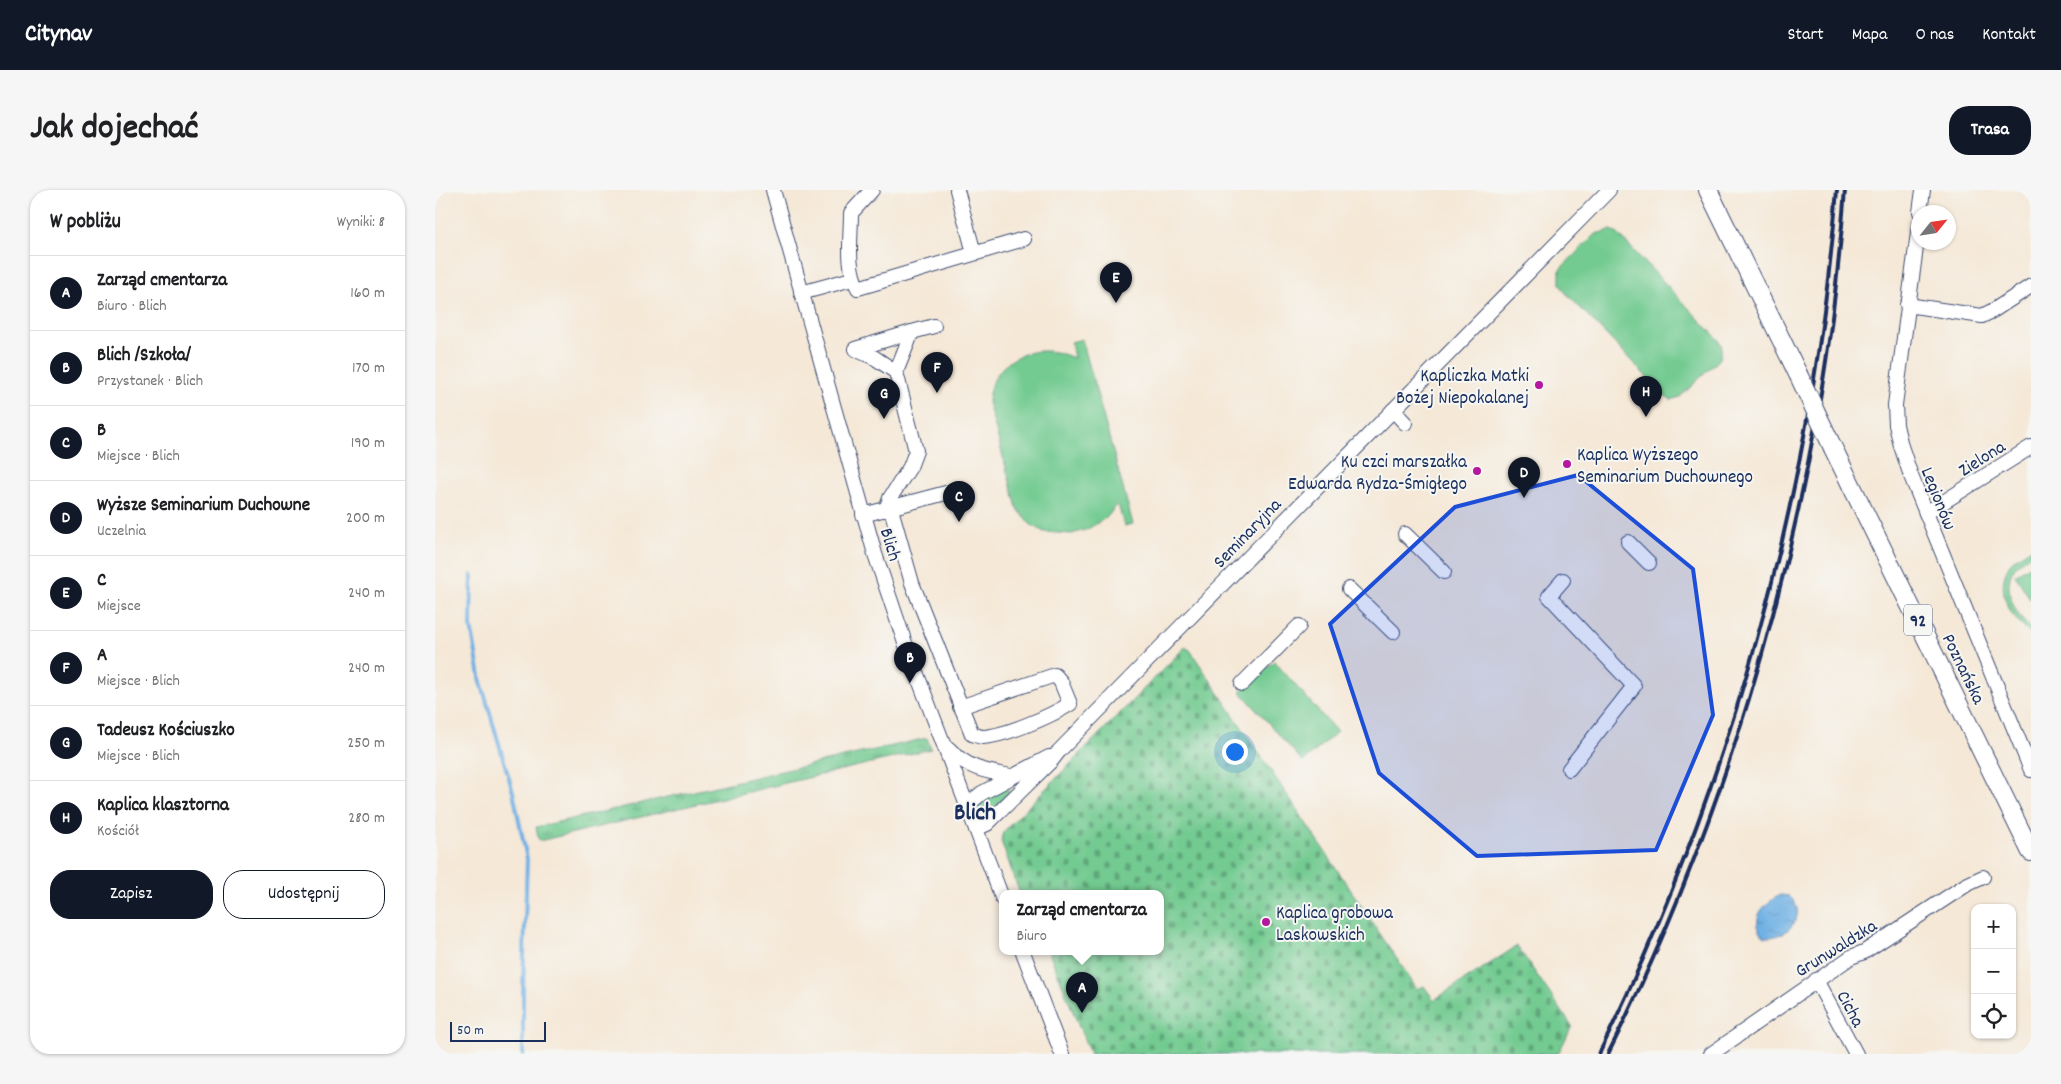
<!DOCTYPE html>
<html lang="pl">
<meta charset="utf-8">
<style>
:root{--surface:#fff;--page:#f6f6f6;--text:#202124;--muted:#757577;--line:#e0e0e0;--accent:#111827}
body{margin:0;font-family:Dekko,sans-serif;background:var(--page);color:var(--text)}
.controls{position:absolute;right:15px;bottom:15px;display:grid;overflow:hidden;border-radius:10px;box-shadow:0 1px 4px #0004}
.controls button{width:45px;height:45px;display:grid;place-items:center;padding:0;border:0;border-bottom:1px solid var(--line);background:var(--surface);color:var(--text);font:25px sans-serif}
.compass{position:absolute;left:1476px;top:15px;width:45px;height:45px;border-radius:50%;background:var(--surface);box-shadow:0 1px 4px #0004;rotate:60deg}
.scale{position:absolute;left:15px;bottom:12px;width:96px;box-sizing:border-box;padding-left:5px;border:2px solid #1b2f5e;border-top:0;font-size:14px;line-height:18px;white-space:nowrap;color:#1b2f5e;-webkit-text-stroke:4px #f6f6f2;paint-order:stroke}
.you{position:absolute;left:799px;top:561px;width:18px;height:18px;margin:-12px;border:4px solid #fff;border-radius:50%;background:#1a73e8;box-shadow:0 0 0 8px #1a73e833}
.badge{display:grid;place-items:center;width:32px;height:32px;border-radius:50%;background:var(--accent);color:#fff;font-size:16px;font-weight:700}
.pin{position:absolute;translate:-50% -41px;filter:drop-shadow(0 1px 2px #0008)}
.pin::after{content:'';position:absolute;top:26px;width:18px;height:15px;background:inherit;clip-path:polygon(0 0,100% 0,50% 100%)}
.popup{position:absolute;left:564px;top:700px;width:165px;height:65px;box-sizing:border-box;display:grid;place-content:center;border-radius:10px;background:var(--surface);filter:drop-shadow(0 1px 4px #0005);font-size:16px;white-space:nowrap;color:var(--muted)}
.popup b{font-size:19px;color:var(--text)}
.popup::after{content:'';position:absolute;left:50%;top:100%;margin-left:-10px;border:10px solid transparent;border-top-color:var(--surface)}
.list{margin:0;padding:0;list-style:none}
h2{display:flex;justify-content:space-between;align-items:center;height:65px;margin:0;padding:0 20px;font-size:21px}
h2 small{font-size:16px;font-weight:400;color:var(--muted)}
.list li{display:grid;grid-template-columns:32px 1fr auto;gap:15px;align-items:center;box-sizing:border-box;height:75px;padding:0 20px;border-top:1px solid var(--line)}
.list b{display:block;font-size:19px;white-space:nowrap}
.list p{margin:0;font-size:16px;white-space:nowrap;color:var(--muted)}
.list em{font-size:16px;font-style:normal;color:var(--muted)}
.actions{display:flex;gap:10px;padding:15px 20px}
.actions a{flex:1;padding:11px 0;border:1px solid var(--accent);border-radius:20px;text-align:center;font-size:18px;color:var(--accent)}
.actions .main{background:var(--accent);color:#fff}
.icon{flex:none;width:28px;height:28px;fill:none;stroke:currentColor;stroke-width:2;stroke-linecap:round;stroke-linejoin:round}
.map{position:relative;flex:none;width:1596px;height:864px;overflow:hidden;border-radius:20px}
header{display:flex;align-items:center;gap:30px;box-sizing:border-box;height:70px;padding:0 25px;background:var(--accent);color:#fff}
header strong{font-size:24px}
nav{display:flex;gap:28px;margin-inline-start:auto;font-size:18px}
.intro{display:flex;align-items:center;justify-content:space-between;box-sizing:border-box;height:120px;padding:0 30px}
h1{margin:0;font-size:35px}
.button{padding:12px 22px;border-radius:20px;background:var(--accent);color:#fff;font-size:18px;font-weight:700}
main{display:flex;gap:30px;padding:0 30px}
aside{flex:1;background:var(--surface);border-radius:20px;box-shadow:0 1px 4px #0004}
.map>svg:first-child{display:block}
</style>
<header>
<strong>Citynav</strong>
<nav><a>Start</a><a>Mapa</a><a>O nas</a><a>Kontakt</a></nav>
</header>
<div class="intro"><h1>Jak dojechać</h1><a class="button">Trasa</a></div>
<main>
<aside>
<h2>W pobliżu<small>Wyniki: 8</small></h2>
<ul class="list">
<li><span class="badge">A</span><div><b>Zarząd cmentarza</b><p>Biuro · Blich</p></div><em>160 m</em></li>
<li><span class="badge">B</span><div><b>Blich /Szkoła/</b><p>Przystanek · Blich</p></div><em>170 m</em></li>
<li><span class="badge">C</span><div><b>B</b><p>Miejsce · Blich</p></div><em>190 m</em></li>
<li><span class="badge">D</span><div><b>Wyższe Seminarium Duchowne</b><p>Uczelnia</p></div><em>200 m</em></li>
<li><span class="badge">E</span><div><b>C</b><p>Miejsce</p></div><em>240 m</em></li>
<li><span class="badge">F</span><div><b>A</b><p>Miejsce · Blich</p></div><em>240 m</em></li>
<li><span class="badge">G</span><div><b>Tadeusz Kościuszko</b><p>Miejsce · Blich</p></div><em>250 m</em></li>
<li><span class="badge">H</span><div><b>Kaplica klasztorna</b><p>Kościół</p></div><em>280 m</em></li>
</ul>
<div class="actions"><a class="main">Zapisz</a><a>Udostępnij</a></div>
</aside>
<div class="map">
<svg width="1596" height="864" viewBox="0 0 1596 864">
<defs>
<pattern id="grass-tufts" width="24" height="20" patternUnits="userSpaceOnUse" patternTransform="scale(1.25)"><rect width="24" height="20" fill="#73cb91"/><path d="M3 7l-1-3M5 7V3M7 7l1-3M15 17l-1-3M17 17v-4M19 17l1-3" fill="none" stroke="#5ea57a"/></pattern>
<pattern id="cemetery-stones" width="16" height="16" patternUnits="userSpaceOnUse" patternTransform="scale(1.25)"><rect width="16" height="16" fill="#73cb91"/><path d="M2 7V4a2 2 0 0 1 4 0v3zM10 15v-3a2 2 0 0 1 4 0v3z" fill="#5ea57a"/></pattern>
<pattern id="water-ripples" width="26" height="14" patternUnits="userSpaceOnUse" patternTransform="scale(1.25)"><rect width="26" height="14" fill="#70b1e4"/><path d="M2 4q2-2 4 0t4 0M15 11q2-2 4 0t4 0" fill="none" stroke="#5b90bc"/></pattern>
</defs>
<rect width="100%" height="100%" fill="#f6f6f2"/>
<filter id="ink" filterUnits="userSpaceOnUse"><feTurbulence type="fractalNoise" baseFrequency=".02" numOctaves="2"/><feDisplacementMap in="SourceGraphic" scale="10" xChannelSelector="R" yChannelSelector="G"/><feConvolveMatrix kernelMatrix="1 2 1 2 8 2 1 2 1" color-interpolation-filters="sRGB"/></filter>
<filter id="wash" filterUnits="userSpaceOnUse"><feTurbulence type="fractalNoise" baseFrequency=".0096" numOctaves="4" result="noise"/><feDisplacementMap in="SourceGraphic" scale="20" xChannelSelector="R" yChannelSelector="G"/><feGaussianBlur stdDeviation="1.12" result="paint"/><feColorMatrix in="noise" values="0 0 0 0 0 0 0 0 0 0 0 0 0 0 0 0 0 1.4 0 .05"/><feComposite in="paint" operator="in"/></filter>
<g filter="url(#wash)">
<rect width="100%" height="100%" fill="#f5e8d7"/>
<g fill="url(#grass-tufts)" stroke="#477d78">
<path d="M492,548L496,559L104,651L101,637Z"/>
<path d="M572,597L574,602C566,610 557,624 545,624L542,622L543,616Z"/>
</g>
<path fill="url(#cemetery-stones)" stroke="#477d78" d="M750,457L755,460L982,799L989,796L999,810L1082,756L1137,836L1123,864H655L614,762H726V704H585L566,651L568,642Z"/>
<g fill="#73cb91" stroke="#477d78">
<path d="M1176,40L1183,44L1283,149L1287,156L1285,169L1245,207L1236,210L1228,204L1130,102L1125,94V79L1160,44Z"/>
<path d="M647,149L698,334L689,336L683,314L672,327L653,339L637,344L609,342L595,334L582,318L553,212C555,177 586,156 620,162C627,163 633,166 639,168L636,152Z"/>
<path d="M1596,358V365C1591,368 1584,372 1580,377C1566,396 1579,425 1596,438V444C1576,429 1559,401 1574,375C1579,368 1589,363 1596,358Z"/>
<path d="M1596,375V410L1580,385Z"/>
<path d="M839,471L902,542L868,572L805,501Z"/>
</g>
<path fill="url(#water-ripples)" stroke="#4670a1" d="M1345,705L1354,706C1375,724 1353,749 1329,747C1314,729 1328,714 1345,705Z"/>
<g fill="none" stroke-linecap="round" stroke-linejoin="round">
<path stroke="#70b1e4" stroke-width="4" d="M37,385L36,436L46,492L78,602L92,669L88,797V864"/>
</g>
</g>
<g filter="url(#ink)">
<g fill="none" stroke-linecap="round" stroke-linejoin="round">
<defs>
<g id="minor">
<path d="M338,0L440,364L470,453L568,710"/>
<path d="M437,0L416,23C416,47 411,77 423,98L589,49"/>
<path d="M522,0L539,63"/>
<path d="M1485,22L1488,0"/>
<path d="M1484,35L1460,215L1461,235L1466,256L1476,286L1596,580"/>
<path d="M366,103L417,89"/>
<path d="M1472,115L1547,126L1559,120L1596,96"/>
<path d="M477,142L499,136"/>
<path d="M958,220L970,233"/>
<path d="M456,319L477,393L537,544C541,545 544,547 548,547C570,546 616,526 635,514L626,492L620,485L525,517"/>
<path d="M451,320L455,308L475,277L481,261L461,182L477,142L420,159L440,168L461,182"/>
<path d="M1491,323L1596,257"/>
<path d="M428,325L522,300"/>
<path d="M970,344L1009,382"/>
<path d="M1193,352L1214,373"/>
<path d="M1128,390L1114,406L1199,496L1134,579"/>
<path d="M914,399L958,442"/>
<path d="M807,494L864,436"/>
<path d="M513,558C533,579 549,581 576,586"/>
<path d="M532,615L547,603L614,567"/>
<path d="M541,639L552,634L617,570L624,561L1174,0"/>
<path d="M588,762L627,864"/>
<path d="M1381,790L1421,864"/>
<path d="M1276,864L1416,767L1429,762L1531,695L1548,687"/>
</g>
<g id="major">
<path d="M1273,0L1363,184"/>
<path d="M1398,258L1596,662"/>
</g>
</defs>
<use href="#minor" stroke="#3c4b70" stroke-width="16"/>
<use href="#major" stroke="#3c4b70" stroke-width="20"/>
<use href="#minor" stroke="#fff" stroke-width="14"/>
<use href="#major" stroke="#fff" stroke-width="18"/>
<g stroke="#1b2f5e" stroke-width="4">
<path d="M1164,864C1297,591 1377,303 1402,0"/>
<path d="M1173,864C1273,664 1343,445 1382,225C1396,150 1404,75 1410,0"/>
</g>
<defs>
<path id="major-bridge" d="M1363,184L1398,258"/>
</defs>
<use href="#major-bridge" stroke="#3c4b70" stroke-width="20" stroke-linecap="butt"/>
<use href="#major-bridge" stroke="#fff" stroke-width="18"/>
</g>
</g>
<path fill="#1d4ed8" fill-opacity="0.2" stroke="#1d4ed8" stroke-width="4" stroke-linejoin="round" d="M1143,285L1258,379L1278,525L1221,660L1042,666L944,583L895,434L1020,317Z"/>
<g fill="#b5179e" stroke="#f6f6f2" stroke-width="2">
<circle cx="1104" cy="195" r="5"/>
<circle cx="1132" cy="274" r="5"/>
<circle cx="1042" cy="281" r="5"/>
<circle cx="831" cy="732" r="5"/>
</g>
<g text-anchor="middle" stroke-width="4" stroke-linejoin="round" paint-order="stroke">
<rect fill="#f6f6f2" stroke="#5d6b8a" stroke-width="1" x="1469" y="414.5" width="28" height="31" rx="4"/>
<g font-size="18" font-weight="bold" fill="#1b2f5e">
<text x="1483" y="436">92</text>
</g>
<g font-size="19" fill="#1b2f5e" stroke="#f6f6f2" text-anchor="end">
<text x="1094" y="191">Kapliczka Matki<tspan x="1094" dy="22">Bożej Niepokalanej</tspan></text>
<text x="1142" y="270" text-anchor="start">Kaplica Wyższego<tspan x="1142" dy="22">Seminarium Duchownego</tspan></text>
<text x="1032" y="277">Ku czci marszałka<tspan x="1032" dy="22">Edwarda Rydza-Śmigłego</tspan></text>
<text x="841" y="728" text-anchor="start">Kaplica grobowa<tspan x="841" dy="22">Laskowskich</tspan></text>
</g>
<g font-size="19" fill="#1b2f5e" stroke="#f6f6f2">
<text transform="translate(1546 267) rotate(-32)" y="7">Zielona</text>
<text transform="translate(1505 308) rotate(68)" y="7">Legionów</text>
<text transform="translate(811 342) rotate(-46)" y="7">Seminaryjna</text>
<text transform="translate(457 354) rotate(73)" y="7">Blich</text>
<text transform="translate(1530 478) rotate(64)" y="7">Poznańska</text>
<text transform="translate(1400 757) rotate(-32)" y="7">Grunwaldzka</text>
<text transform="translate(1417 818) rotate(62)" y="7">Cicha</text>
</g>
<g font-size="24" font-weight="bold" fill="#1b2f5e" stroke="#f6f6f2">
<text x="540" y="629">Blich</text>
</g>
</g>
</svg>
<div class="controls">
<button>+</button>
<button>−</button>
<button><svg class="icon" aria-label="locate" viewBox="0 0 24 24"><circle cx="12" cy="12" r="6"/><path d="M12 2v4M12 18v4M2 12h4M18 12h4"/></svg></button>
</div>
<svg class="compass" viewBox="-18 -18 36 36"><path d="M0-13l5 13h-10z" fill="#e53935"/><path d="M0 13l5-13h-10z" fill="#757577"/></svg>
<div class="scale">50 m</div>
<div class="you"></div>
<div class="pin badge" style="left:647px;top:823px">A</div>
<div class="popup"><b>Zarząd cmentarza</b>Biuro</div>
<div class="pin badge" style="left:475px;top:493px">B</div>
<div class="pin badge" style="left:524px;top:332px">C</div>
<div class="pin badge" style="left:1089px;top:308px">D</div>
<div class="pin badge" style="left:681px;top:113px">E</div>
<div class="pin badge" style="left:502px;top:203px">F</div>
<div class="pin badge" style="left:449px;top:229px">G</div>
<div class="pin badge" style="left:1211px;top:227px">H</div>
</div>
</main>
